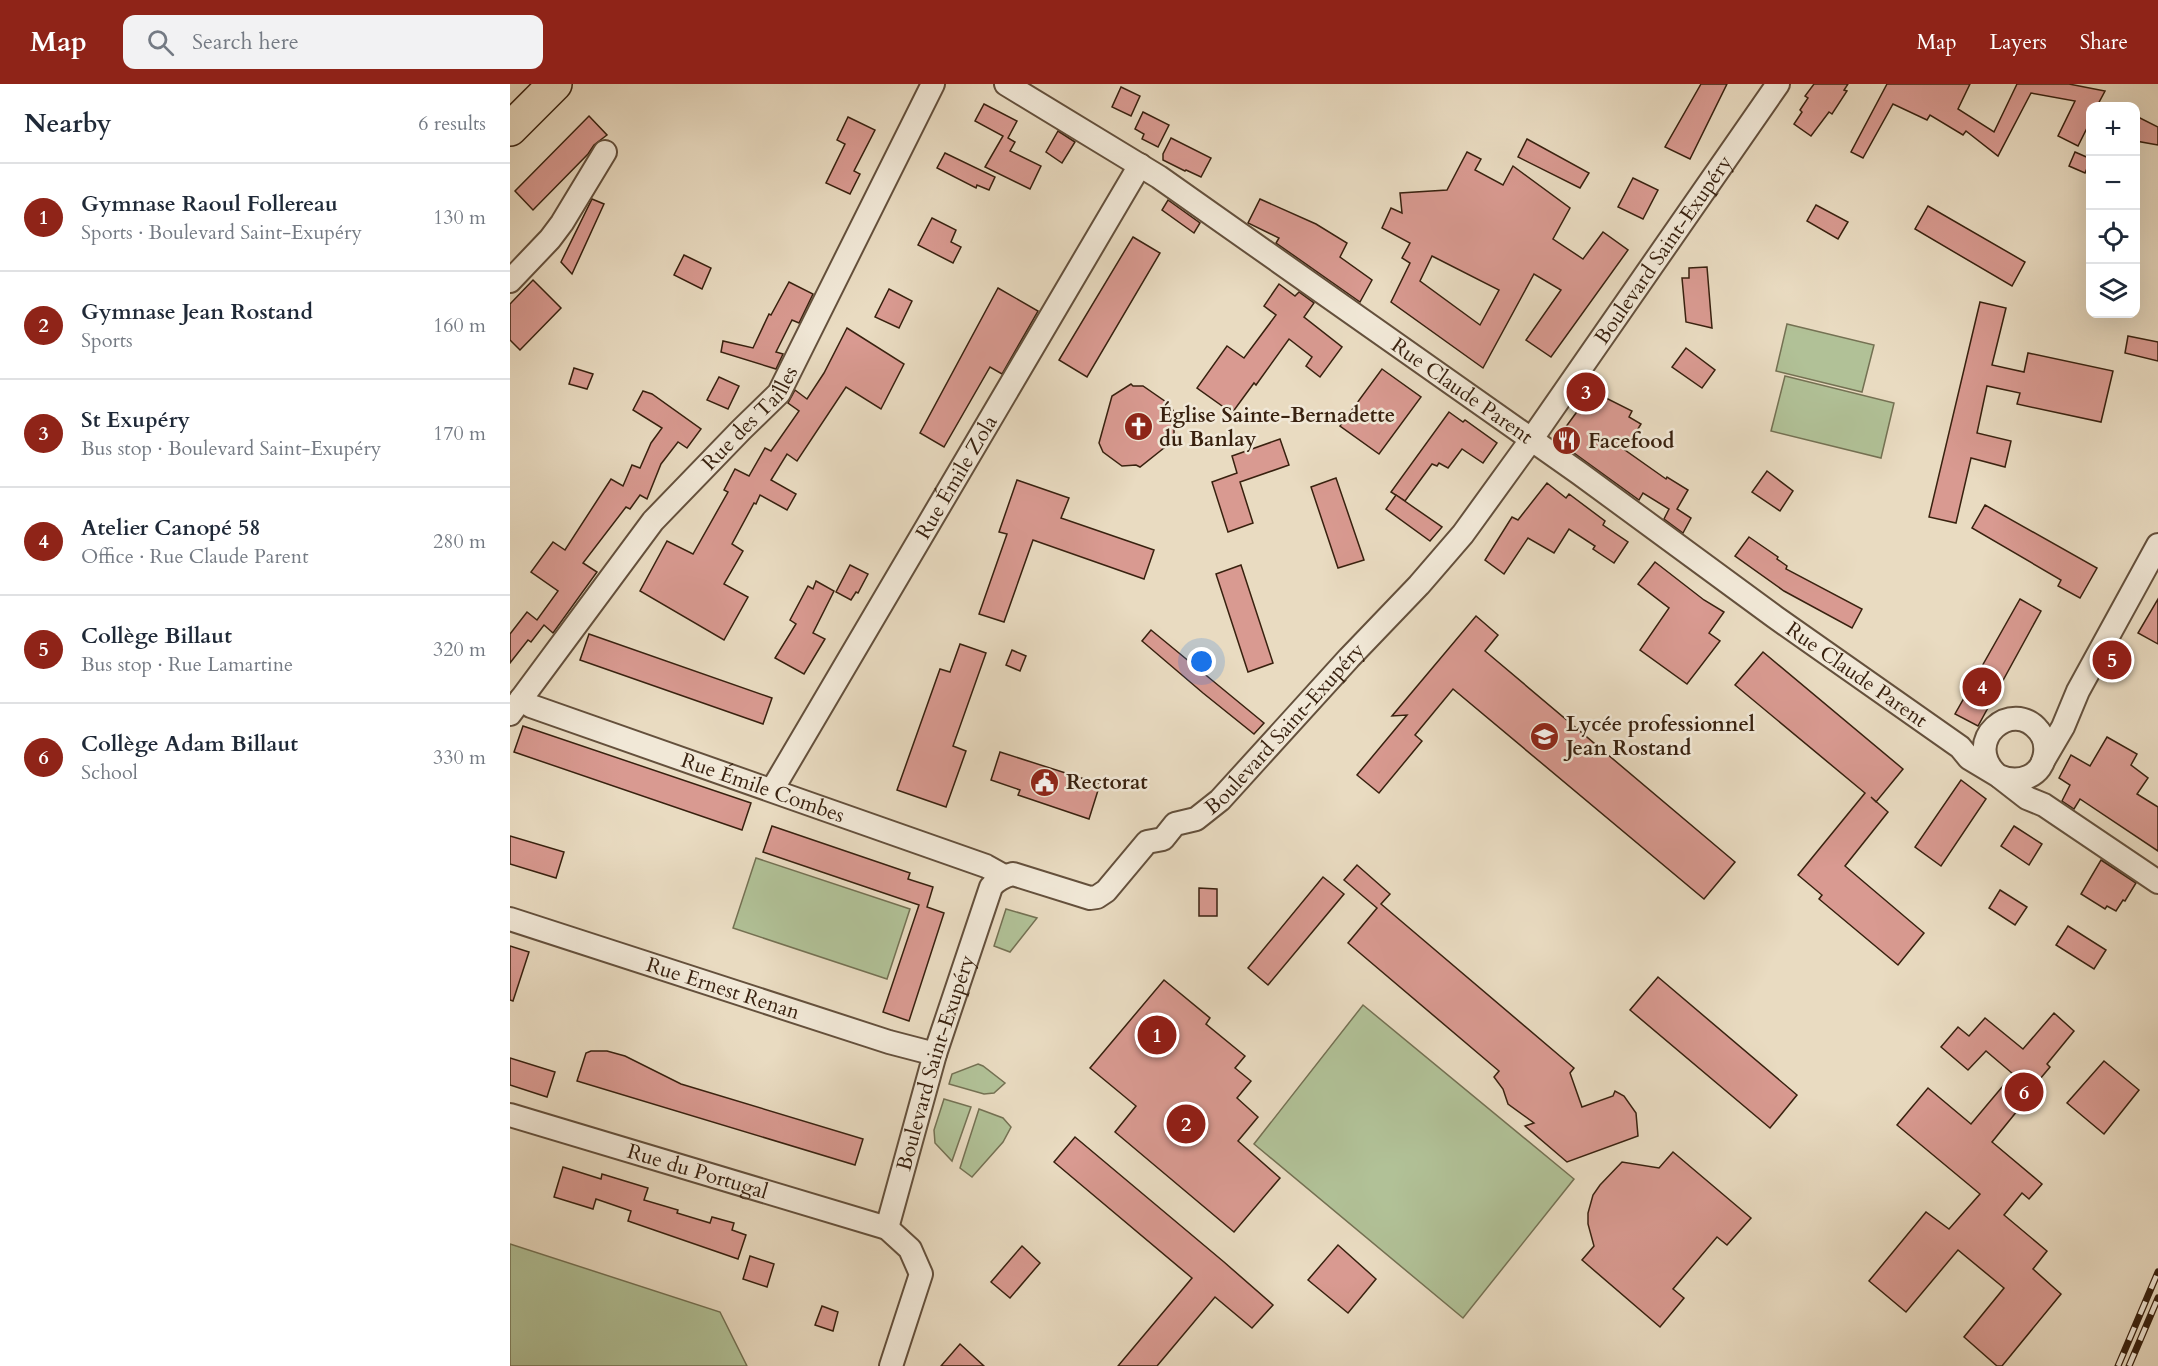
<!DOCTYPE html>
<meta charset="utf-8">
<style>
:root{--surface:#fff;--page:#f2f2f3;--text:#1f2937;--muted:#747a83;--line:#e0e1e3;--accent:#8f2418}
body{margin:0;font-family:Cardo,serif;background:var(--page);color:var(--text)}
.controls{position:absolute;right:18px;top:18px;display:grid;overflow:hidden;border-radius:12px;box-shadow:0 6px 24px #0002}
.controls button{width:54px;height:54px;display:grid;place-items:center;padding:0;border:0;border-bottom:2px solid var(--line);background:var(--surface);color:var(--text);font:30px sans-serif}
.you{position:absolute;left:692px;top:578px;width:21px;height:21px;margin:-15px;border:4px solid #fff;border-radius:50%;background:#1a73e8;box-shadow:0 0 0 9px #1a73e833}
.badge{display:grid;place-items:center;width:39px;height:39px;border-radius:50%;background:var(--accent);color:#fff;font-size:20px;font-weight:700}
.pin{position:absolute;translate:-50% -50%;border:3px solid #fff;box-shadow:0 2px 6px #0006}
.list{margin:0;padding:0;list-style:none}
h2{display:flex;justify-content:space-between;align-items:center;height:78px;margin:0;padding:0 24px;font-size:26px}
h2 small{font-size:20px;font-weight:400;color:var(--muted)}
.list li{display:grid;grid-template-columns:39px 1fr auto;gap:18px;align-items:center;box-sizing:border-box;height:108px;padding:0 24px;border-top:2px solid var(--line)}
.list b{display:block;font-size:22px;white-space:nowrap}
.list p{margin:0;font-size:20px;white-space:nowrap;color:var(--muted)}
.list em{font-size:20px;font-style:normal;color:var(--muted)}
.icon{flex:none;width:33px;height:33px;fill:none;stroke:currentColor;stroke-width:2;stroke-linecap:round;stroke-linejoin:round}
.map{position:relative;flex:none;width:1648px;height:1282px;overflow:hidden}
header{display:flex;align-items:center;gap:36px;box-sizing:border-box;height:84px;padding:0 30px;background:var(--accent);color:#fff}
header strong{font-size:28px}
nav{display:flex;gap:33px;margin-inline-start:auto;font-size:21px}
.search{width:420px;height:54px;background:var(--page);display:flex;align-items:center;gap:15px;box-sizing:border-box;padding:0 21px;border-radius:12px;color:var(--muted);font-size:22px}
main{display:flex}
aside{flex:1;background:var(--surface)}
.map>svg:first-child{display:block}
</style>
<header>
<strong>Map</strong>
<div class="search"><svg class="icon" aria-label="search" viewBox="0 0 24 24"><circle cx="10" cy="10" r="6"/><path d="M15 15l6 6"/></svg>Search here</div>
<nav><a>Map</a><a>Layers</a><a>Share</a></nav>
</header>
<main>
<aside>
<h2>Nearby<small>6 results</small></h2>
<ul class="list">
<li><span class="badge">1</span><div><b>Gymnase Raoul Follereau</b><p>Sports · Boulevard Saint-Exupéry</p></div><em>130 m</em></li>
<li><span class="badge">2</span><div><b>Gymnase Jean Rostand</b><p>Sports</p></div><em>160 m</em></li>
<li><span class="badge">3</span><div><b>St Exupéry</b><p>Bus stop · Boulevard Saint-Exupéry</p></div><em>170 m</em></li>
<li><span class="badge">4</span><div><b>Atelier Canopé 58</b><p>Office · Rue Claude Parent</p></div><em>280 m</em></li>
<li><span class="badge">5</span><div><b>Collège Billaut</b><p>Bus stop · Rue Lamartine</p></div><em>320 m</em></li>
<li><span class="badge">6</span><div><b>Collège Adam Billaut</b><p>School</p></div><em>330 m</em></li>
</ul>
</aside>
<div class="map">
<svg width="1648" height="1282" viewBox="0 0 1648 1282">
<rect width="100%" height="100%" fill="#e9dbc1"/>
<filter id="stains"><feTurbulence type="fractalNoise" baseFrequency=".00333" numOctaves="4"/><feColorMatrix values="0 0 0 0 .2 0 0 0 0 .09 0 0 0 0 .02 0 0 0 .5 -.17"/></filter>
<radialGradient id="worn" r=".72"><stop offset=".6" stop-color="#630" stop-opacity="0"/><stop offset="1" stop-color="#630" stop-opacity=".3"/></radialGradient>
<g fill="#b1c197" stroke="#747153" stroke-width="1.5">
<path d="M1277,240L1364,261L1352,308L1266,287Z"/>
<path d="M1275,292L1384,319L1371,374L1261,347Z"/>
<path d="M246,774L400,825L377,895L223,844Z"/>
<path d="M496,825L527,834L500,868L484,862Z"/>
<path d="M853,921L1064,1095L953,1234L744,1060Z"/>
<path d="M468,980L473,982L495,999L484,1009L474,1010L439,1000L442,990Z"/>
<path d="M434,1015L461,1023L442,1077L425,1059L424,1046Z"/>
<path d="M469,1025L493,1034L501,1043L493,1058L462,1093L450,1084Z"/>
<path d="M0,1160L210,1228L237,1282H0Z"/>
</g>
<g fill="#d99a91" stroke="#38210f" stroke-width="1.5" fill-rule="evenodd">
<path d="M1191,0H1217L1180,75L1155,63Z"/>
<path d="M1304,0H1338L1334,6L1337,7L1322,30L1319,28L1301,52L1284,40L1292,28L1290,26L1298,14L1295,12Z"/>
<path d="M1377,0H1460L1448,25L1484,48L1507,0H1559L1595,7L1587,22H1581V36L1568,62L1548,52L1565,17L1521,9L1488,72L1456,47L1453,51L1420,31L1417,36L1383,20L1353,74L1341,68Z"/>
<path d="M611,3L630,12L621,32L602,23Z"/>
<path d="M474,20L507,37L498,54L505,58L500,67L531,82L520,105L475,83L493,52L465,37Z"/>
<path d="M633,28L659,41L648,63L632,55L634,50L625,45Z"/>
<path d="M79,32L97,51L84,61L78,70L23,126L5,107Z"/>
<path d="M1626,32L1648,43V61L1626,57Z"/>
<path d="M338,33L365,46L344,87L350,90L340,110L316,99L335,60L327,56Z"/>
<path d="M548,47L565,58L552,79L536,68Z"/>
<path d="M661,54L701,74L691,93L676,86L675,87L653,76V70Z"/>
<path d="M1017,55L1079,89L1070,104L1008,73Z"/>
<path d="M957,68L971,75L965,86L993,101L1003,82L1060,124L1043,155L1073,175L1093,148L1118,166L1041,273L1016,256L1051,206L1024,190L973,284L881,218L900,179L892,174L900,159L872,144L881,124L892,129L890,109L937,106ZM922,172L989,206L970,241L910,197Z"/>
<path d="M1565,68L1581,75L1575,89L1559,82Z"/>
<path d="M435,69L485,93L479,106L467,101L466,104L427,84Z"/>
<path d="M1123,94L1148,106L1133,135L1108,123Z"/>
<path d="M82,115L94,120L62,190L51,178Z"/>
<path d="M750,115L806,140L837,159L830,173L862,196L850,218L766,159L769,154L738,139Z"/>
<path d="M658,116L690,139L684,149L652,126Z"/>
<path d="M1306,121L1338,138L1328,155L1297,137Z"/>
<path d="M1418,122L1515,178L1502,202L1405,145Z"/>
<path d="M422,134L446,146L441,158L451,163L443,179L408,161Z"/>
<path d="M623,153L650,169L577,293L549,276Z"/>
<path d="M174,171L201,184L192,205L164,191Z"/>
<path d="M1197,183L1202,244L1176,238L1172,194H1179V184Z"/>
<path d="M23,196L51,224L10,266L0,256V220Z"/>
<path d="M279,198L303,210L289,239L282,236L266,268L273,270L266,285L211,268L213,257L243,264L259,230L261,231Z"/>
<path d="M769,200L785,212L789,208L804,219L794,233L832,263L810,293L796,282L802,273L779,255L746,301L744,299L722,329L687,304L717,262L734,274L766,231L754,222Z"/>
<path d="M488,204L528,227L492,290L480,283L434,363L410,349Z"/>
<path d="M379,205L402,217L389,244L365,233Z"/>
<path d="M1470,218L1496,224L1482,281L1514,288L1518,269L1603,287L1591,338L1507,320L1510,309L1477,302L1467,349L1501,357L1495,383L1461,374L1446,439L1419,433Z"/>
<path d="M337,244L394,280L371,325L336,303L287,377L277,370L261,396L286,410L277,426L250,411L246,420L244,419L222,460L233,467L214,500L238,513L214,556L130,507L157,457L183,470L218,408L214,406L225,385L239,392L255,364L261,367L289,327L278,319L285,306L297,315L314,289Z"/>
<path d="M1618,252L1648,258V277L1615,269Z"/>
<path d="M1176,264L1205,286L1192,304L1162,283Z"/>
<path d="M64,284L83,290L77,305L59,300Z"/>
<path d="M872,285L911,313L869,370L830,342Z"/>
<path d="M209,293L229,302L218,325L197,316Z"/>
<path d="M621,300L623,302H633L659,320L664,328V356L630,383L626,381L612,382L593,368L589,359L602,312Z"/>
<path d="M133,307L142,310L191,345L177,364L168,358L151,380L137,415L130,411L120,425L116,423L73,479L87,488L43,549L34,541L21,558L18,556L0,579V550L17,528L27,536L48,507L21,488L43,458L55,466L101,395L113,402L122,381L130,384L141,359L152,344L123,326Z"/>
<path d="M1082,307L1122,327L1119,333L1131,340L1115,366L1156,395L1157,393L1178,406L1167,425L1181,434L1173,449L1154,435L1159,425L1133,409L1129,416L1053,361L1050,351Z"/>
<path d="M939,328L953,338L955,336L987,359L973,379L952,365L938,384L929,379L927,382L922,380L895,417L881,408Z"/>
<path d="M770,355L779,381L730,398L743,439L718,448L702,398L727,389L722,372Z"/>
<path d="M1257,387L1283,407L1270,427L1242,408Z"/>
<path d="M826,394L854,476L828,484L801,403Z"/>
<path d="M507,396L559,414L551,434L644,466L634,495L523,456L494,538L469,530L497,450L489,448Z"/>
<path d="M1037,399L1056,414L1059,410L1095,437L1093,441L1118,458L1104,479L1083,465L1085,462L1059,445L1044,469L1018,454L994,490L975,476L1002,433L1008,436Z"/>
<path d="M886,411L932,443L920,457L876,425Z"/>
<path d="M1475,421L1587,484L1570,514L1548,502L1551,496L1462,444Z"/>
<path d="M1239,453L1268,473L1267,475L1277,482L1276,485L1352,525L1342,544L1274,507L1225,472Z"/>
<path d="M1145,478L1194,516L1214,528L1199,549L1210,557L1177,600L1130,566L1159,524L1128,500Z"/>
<path d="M340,481L358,490L348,509L346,508L341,516L326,508Z"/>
<path d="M731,481L763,579L738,588L706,490Z"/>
<path d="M306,497L324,507L303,549L315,555L294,590L265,574L286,540L280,536L298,502L303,505Z"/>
<path d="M1510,515L1531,527L1468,642L1445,630Z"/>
<path d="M1648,515V560L1628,549Z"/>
<path d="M966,532L988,551L975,567L1225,778L1194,815L943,605L905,651L912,657L869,709L847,691L897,631L882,632Z"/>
<path d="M641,546L703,597L754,639L744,650L693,609L632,557Z"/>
<path d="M79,550L262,614L253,640L70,576Z"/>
<path d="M450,560L476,569L443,662L456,667L436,723L387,706L430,585L440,588Z"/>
<path d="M502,566L516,572L510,587L496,581Z"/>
<path d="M1253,568L1393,685L1366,718L1361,713L1378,728L1335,782L1414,849L1388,881L1309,815L1312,811L1288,791L1355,709L1225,601Z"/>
<path d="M13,642L241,719L232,746L4,668Z"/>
<path d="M1597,653L1627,670L1621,681L1638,694L1627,710L1648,723V767L1570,715L1564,725L1552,717L1560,701L1549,694L1561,671L1580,682Z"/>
<path d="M490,668L590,700L579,735L508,711L510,706L481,696Z"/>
<path d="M1451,696L1476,715L1431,782L1405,763Z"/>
<path d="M262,742L400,789L398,795L423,803L417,823L434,829L399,937L373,928L409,821L253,768Z"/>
<path d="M1504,742L1532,760L1519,781L1491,762Z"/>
<path d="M0,752L54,768L46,794L0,780Z"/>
<path d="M1591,776L1626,799L1615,817L1613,816L1606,827L1597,822L1595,825L1571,810Z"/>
<path d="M847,781L880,810L871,820L1064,984L1060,989L1072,1023L1103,1012L1105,1007L1114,1012L1126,1029L1128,1052L1057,1078L1015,1042L1024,1039L998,1020L993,1005L984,993L989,987L838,859L867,824L834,796Z"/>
<path d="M813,793L834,810L758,901L738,884Z"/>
<path d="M689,804L707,805V832H689Z"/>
<path d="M1490,806L1517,823L1505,841L1479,824Z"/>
<path d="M1558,842L1596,866L1584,885L1546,861Z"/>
<path d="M0,862L19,868L3,917L0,916Z"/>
<path d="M1148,893L1287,1011L1260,1044L1120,926Z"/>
<path d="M654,896L700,934L696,940L735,972L725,984L741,997L727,1014L748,1033L728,1057L770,1094L724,1148L605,1048L626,1022L580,984Z"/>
<path d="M1544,929L1564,947L1537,980L1540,983L1514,1014L1516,1016L1482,1058L1532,1100L1519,1115L1512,1109L1494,1131L1537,1167L1523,1185L1551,1210L1492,1282H1487L1454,1253L1494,1204L1448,1166L1396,1228L1359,1197L1416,1128L1439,1145L1470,1110L1387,1041L1418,1004L1461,1040L1503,990L1476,967L1458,986L1431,963L1448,943L1459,952L1475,934L1513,965Z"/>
<path d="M81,967H97L115,972L171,1000L353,1055L345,1081L67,997L76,969Z"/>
<path d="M0,974L45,988L37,1013L0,1001Z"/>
<path d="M1594,977L1629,1006L1594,1050L1557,1019Z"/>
<path d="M565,1053L714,1178L763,1221L742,1244L705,1213L647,1282H608L682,1194L544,1078Z"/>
<path d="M1163,1068L1241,1134L1217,1161L1207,1153L1163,1205L1174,1214L1150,1243L1072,1176L1084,1162L1078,1140V1129L1083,1111L1090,1101L1112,1078L1149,1084Z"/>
<path d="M53,1083L91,1095L92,1090L138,1104L134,1116L168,1126L167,1129L200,1139L202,1133L224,1139L222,1146L236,1151L228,1175L118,1137L121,1127L86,1115L83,1125L44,1113Z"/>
<path d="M828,1161L866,1195L838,1229L798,1196Z"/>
<path d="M512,1162L530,1179L500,1214L481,1198Z"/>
<path d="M240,1172L264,1180L257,1203L233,1195Z"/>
<path d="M312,1222L328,1228L323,1247L305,1241Z"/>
<path d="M450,1260L474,1282H431Z"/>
</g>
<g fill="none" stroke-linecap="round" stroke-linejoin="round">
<defs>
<g id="street">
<path id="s1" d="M496,0L649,93L1069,389L1265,533L1450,663L1459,674L1489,692C1509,701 1533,692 1535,669C1536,661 1534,653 1529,647C1502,613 1452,657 1486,690"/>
<path d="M0,197L40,155L52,139L95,68"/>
<path id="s2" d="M11,615L21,622L476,782L494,792"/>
<path id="s3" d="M0,630L143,437L231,346L269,309L423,0"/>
<path d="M1533,677L1553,643L1568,607L1648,461"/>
<path d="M1490,693L1517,714L1534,721L1648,798"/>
<path id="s4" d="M262,706L630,81"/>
<path id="s5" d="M0,835L379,958L425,970"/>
<path id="s6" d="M0,1031L377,1144L400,1165L411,1190L381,1282"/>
<path id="s7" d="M377,1144L425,970L481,803C487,795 494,792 503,790L580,814L587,813L596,807L637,758L653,755L665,740L686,735L710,716L839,574L909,501L953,450L1021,356L1268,0"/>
</g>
<path id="primary" d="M0,45L45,0"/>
</defs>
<use href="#street" stroke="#64503c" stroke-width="26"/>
<use href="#primary" stroke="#38210f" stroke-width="36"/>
<use href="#street" stroke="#f1e8d7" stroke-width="22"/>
<use href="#primary" stroke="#e9dbc1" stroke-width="33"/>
<defs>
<g id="rail">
<path d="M1608,1282L1648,1188"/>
<path d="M1619,1282L1648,1214"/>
</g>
</defs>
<use href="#rail" stroke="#38210f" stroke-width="7"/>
<use href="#rail" stroke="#f1e8d7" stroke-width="4.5" stroke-dasharray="14" stroke-linecap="butt"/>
</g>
<defs>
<symbol id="church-disc" viewBox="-11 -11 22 22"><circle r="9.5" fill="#8f2418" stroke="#f1e8d7"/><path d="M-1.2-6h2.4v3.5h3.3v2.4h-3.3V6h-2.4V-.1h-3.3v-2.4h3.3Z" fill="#fff"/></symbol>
<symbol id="restaurant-disc" viewBox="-11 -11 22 22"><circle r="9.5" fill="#8f2418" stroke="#f1e8d7"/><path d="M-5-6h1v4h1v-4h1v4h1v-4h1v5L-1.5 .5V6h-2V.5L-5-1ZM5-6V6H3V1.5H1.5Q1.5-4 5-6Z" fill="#fff"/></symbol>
<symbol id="school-disc" viewBox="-11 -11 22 22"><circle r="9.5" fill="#8f2418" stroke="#f1e8d7"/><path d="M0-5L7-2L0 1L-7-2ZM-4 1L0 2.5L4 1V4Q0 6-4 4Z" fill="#fff"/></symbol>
<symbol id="civic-disc" viewBox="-11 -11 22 22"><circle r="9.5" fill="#8f2418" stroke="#f1e8d7"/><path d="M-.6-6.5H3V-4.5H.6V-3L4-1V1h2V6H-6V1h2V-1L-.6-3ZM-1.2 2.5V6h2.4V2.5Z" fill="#fff"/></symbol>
</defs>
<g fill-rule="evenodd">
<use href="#church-disc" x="612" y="326" width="33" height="33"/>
<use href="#restaurant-disc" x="1040" y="340" width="33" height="33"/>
<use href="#school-disc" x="1018" y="636" width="33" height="33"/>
<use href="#civic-disc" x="518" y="682" width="33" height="33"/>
</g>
<g text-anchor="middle" stroke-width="5" stroke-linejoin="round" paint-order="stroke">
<g font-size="21" fill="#38210f" stroke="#f1e8d7">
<text dy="7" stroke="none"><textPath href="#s7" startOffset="1341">Boulevard Saint-Exupéry</textPath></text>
<text dy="7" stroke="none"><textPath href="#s1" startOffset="550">Rue Claude Parent</textPath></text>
<text dy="7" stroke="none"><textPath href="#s3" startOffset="382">Rue des Tailles</textPath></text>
<text dy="7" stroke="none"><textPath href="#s4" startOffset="363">Rue Émile Zola</textPath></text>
<text dy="7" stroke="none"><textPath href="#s1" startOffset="1036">Rue Claude Parent</textPath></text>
<text dy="7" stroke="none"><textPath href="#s7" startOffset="729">Boulevard Saint-Exupéry</textPath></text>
<text dy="7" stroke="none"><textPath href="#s2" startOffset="258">Rue Émile Combes</textPath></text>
<text dy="7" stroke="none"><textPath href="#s5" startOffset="224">Rue Ernest Renan</textPath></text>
<text dy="7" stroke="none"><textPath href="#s7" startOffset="172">Boulevard Saint-Exupéry</textPath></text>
<text dy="7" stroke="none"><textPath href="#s6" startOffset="196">Rue du Portugal</textPath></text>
</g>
<g font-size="21" font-weight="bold" fill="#38210f" stroke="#f1e8d7" text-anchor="start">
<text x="649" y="338">Église Sainte-Bernadette<tspan x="649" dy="24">du Banlay</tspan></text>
<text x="1078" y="364">Facefood</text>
<text x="1056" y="647">Lycée professionnel<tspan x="1056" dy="24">Jean Rostand</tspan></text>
<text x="556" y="705">Rectorat</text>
</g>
</g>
<rect width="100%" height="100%" filter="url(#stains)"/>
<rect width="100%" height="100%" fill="url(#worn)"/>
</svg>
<div class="controls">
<button>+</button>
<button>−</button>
<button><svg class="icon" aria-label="locate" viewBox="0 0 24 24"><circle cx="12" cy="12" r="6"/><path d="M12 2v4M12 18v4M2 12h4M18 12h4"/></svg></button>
<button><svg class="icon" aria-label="layers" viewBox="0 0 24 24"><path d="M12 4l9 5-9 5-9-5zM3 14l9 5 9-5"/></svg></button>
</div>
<div class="you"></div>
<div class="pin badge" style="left:647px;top:951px">1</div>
<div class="pin badge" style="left:676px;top:1040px">2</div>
<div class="pin badge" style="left:1076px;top:308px">3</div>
<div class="pin badge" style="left:1472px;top:603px">4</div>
<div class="pin badge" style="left:1602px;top:576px">5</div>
<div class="pin badge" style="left:1514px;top:1008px">6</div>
</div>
</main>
